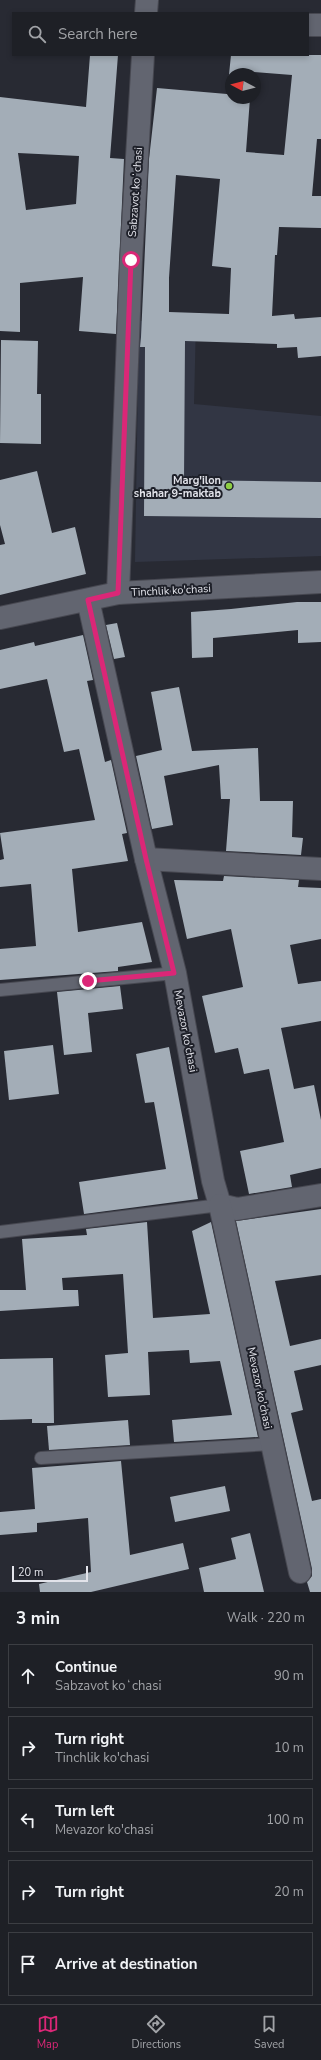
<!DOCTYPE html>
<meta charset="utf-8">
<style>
:root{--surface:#1e2026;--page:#2b2d32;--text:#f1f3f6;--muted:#a1a3a7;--line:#3c3e43;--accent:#db2777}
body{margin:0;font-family:"Nunito Sans",sans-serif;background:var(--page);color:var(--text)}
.compass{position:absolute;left:225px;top:68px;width:36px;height:36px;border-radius:50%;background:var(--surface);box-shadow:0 2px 6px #0003;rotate:277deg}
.scale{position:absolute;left:12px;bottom:10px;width:76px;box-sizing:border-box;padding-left:4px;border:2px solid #e2e3ea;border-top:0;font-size:11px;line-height:14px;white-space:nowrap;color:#e2e3ea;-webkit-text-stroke:3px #1e2029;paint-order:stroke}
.stop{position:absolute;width:12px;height:12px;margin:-9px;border:3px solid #db2777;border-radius:50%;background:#fff}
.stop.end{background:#db2777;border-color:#fff;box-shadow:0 1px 4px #0008}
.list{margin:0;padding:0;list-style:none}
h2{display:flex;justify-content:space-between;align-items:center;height:52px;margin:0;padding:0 16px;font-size:17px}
h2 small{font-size:13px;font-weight:400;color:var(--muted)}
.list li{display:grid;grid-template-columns:26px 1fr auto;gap:12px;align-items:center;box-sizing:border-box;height:64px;margin:0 8px 8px;padding:0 8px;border:1px solid var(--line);border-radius:0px}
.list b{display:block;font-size:15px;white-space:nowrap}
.list p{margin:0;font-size:13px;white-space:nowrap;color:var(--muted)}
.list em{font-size:13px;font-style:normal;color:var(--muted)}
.icon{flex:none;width:22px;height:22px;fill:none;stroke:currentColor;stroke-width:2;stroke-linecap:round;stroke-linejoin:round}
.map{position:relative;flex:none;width:321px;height:1592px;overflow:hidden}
.search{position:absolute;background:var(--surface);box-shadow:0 2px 6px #0003;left:12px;right:12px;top:12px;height:44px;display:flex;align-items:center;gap:10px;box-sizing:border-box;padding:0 14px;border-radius:0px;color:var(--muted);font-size:15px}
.sheet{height:412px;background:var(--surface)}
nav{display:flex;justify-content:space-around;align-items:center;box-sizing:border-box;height:56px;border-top:1px solid var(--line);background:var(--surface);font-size:11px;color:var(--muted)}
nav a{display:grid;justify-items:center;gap:2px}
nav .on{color:var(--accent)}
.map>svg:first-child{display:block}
</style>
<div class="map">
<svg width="321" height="1592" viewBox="0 0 321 1592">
<rect width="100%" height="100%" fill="#282a33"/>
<path fill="#323644" d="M139,321H196L194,404L321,416V556L135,562Z"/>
<g fill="#a3adb7" fill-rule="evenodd">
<path d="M90,55H118L110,158L124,159L116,334L79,331L83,277L20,283V332L0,331V97L86,107ZM18,153L79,156L76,204L26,210Z"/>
<path d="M231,55H321V139H317L312,196H321V228L279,227L277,255H275L272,316L294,314L295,319L321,317V356L298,358L297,347L277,348V344L185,341L184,480L321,482V518L144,516L145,347H140L141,337L149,159L157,88L227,94ZM253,72L292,75L284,155L246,152L250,98H231V74H253ZM176,175L220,179L212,266L231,268L229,314L169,312V278Z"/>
<path d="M1,340L38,341L37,394H41V444L0,443Z"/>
<path d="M37,471L52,533L75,527L86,574L0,595V545L5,544L0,525V480Z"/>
<path d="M297,602H321V642L298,643V630L213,638V657L192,658L191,612L231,609Z"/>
<path d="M117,623L125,657L114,659L106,625Z"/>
<path d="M83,635L93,680L87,681L105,762L111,760L127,833L122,834L128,861L72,869L78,932L142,922L152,962L118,967V971L0,980V949L36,946L31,884L0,887V860L4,859L0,833L95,820L79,749L64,752L47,679L0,689V650L34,642L35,646Z"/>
<path d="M179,687L192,751L258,748L260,801H293L292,837L303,838L301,855L226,851L230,799H221L219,765L164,776L173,825L152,829L136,756L162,750L151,692Z"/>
<path d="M224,876L299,880L298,887L321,888V939L290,945L298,984L321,981V1021L281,1028L294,1089L314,1085L321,1120V1168L290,1175L292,1187L249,1194L240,1151L284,1142L269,1069L244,1074L238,1048L215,1053L202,996L243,987L231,929L187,939L174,880L223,881Z"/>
<path d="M120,986L123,1009L88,1013L92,1052L64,1055L57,992Z"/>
<path d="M53,1045L59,1094L9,1100L4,1051Z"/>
<path d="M169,1047L198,1199L84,1214L79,1182L166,1169L154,1102L145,1103L136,1054Z"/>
<path d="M321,1209V1275L275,1281L290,1346L321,1339V1365L294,1371L303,1410L291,1413L312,1501L321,1499V1592H310L307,1582L312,1576V1569L236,1221Z"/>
<path d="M147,1222L153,1318L210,1314L192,1231L211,1222L258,1437L174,1442L172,1420L232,1415L220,1361L190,1363L189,1350L148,1352L150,1395L108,1397L105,1355L128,1353L123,1274L62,1278L63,1290H78L79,1306L0,1311V1290H26L22,1239L87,1235L86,1229Z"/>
<path d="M53,1358L54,1423H32V1419L0,1420V1359Z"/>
<path d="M128,1420L130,1445L49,1450L47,1426Z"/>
<path d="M121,1461L130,1555L183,1543L189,1569L91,1592H40L39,1584L91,1572L88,1518L37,1523V1532L0,1535V1512L35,1509L32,1468Z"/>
<path d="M225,1486L230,1511L175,1522L170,1497Z"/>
<path d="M250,1533L264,1592H204L199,1568L236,1559L231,1538Z"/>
</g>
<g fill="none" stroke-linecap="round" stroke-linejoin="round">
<defs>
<g id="lane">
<path d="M0,990L175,973"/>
<path d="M0,1232L220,1205"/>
<path d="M41,1458L272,1444"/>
</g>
<g id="street">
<path d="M146,13L147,0"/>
<path d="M308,25H321"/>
<path d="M118,593L131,260L143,55"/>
<path d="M88,600L146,859L175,973L213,1181L220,1205L237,1209L321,1195"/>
<path d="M0,618L118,593L321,582"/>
<path d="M146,859L321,869"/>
<path d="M220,1205L300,1572"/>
</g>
</defs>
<use href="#lane" stroke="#474851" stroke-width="14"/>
<use href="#street" stroke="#474851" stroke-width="24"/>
<use href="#lane" stroke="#626570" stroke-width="12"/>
<use href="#street" stroke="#626570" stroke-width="22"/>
</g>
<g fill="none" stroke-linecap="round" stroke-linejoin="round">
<path stroke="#db2777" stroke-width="5" d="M88,981L174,973L146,859L88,600L118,593L131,260"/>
</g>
<circle fill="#8ece43" stroke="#1e2029" stroke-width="1.5" cx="229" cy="486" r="4"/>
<g text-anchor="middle" stroke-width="4" stroke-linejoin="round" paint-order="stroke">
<g font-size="11" fill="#e2e3ea" stroke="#1e2029">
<text transform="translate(135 192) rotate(-86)" y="4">Sabzavot koʻchasi</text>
<text transform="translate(171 590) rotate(-3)" y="4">Tinchlik ko'chasi</text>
<text transform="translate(186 1031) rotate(79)" y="4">Mevazor ko'chasi</text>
<text transform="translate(260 1388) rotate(78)" y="4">Mevazor ko'chasi</text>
</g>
<g font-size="11" font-weight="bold" fill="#e2e3ea" stroke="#1e2029" text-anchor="end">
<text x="221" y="484">Marg'ilon<tspan x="221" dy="13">shahar 9-maktab</tspan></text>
</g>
</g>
</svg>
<svg class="compass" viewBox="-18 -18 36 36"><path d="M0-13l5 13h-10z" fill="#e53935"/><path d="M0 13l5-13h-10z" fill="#a1a3a7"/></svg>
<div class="scale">20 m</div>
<div class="stop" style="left:131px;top:260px"></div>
<div class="stop end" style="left:88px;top:981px"></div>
<div class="search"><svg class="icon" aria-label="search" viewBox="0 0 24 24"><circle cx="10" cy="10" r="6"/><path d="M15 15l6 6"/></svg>Search here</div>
</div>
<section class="sheet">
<h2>3 min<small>Walk · 220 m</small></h2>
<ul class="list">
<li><svg class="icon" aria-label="ahead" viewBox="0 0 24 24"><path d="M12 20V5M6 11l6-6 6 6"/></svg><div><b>Continue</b><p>Sabzavot koʻchasi</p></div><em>90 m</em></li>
<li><svg class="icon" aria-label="right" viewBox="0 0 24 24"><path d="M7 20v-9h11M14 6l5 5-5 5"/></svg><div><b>Turn right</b><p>Tinchlik ko'chasi</p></div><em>10 m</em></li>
<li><svg class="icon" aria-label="left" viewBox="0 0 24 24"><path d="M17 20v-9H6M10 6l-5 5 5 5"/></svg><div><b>Turn left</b><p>Mevazor ko'chasi</p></div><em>100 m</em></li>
<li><svg class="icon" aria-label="right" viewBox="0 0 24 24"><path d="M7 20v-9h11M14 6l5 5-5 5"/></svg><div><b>Turn right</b></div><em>20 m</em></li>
<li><svg class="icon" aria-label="arrive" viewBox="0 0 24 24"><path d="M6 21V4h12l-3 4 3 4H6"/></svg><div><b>Arrive at destination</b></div></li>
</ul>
</section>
<nav>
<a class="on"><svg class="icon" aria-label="map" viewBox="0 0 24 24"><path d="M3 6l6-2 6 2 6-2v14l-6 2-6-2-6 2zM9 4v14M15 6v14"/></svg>Map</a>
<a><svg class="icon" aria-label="directions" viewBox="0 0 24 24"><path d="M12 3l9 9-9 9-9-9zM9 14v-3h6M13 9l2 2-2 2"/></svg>Directions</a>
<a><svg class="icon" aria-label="saved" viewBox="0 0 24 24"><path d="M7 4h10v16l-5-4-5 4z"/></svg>Saved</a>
</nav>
